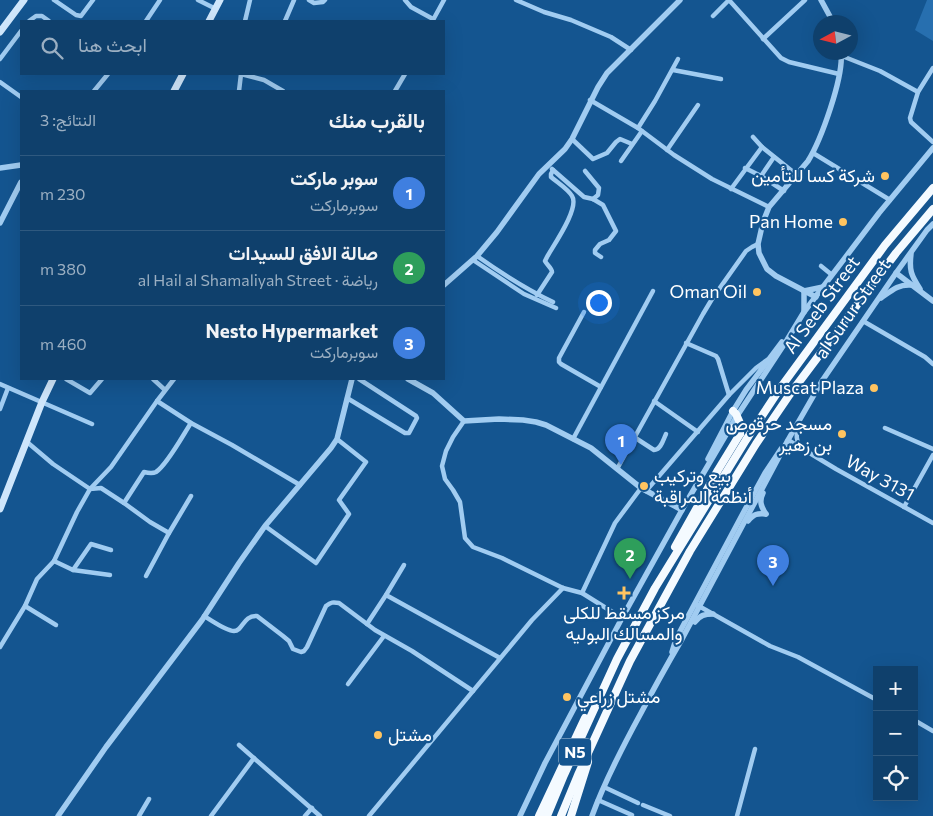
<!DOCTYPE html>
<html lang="ar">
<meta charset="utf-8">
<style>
:root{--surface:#0f406c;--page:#1d4b74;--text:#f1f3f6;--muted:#9bafc2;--line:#2f597f;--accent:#bca0f2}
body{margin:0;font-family:Commissioner,Vazirmatn,sans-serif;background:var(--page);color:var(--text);direction:rtl}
.controls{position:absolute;right:15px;bottom:15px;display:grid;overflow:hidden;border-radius:0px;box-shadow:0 5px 20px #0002}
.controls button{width:45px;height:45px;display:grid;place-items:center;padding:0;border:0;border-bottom:1px solid var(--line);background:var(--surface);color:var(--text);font:25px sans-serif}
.compass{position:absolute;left:813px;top:15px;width:45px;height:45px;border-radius:50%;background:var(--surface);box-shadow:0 5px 20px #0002;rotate:263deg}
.you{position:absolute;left:598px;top:302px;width:18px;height:18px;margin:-12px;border:4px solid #fff;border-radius:50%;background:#1a73e8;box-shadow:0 0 0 8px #1a73e833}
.badge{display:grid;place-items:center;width:32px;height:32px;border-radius:50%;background:var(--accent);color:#fff;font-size:16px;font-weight:700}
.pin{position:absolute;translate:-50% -41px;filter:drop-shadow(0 1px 2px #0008)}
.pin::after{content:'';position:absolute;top:26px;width:18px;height:15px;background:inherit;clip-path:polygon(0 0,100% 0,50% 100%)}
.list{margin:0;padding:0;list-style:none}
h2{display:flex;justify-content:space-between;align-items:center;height:65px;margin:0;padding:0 20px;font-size:21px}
h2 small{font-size:16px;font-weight:400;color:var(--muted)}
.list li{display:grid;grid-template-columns:32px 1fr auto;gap:15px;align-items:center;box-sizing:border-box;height:75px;padding:0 20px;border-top:1px solid var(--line)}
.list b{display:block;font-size:19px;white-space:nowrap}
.list p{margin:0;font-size:16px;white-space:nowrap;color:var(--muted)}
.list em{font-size:16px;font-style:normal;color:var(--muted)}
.icon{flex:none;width:28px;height:28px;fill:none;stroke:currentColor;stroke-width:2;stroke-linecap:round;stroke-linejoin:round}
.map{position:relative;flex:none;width:933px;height:816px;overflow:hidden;direction:ltr}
.search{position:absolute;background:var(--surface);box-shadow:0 5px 20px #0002;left:20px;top:20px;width:425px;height:55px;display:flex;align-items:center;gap:12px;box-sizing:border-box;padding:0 18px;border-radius:0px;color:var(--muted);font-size:19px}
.panel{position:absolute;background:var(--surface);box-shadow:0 5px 20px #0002;left:20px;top:90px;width:425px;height:290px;border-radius:0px;direction:rtl}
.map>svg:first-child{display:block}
</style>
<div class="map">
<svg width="933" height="816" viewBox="0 0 933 816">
<rect width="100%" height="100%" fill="#145590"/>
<path fill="#276faf" d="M927,0H933V41L915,30Z"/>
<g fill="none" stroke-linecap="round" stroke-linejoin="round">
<g stroke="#a1ccf1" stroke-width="4.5">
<path d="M54,0L76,15L81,16L93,0"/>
<path d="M198,0L216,9"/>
<path d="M309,0L314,3L323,2L325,0"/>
<path d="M405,0L411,7L433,19"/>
<path d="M516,0L544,12L571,20L611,37L631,50"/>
<path d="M729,0L781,58L789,62L839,74"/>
<path d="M713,16L729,0"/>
<path d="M433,20L444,0"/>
<path d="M29,21L36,16H42L49,21"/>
<path d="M146,21L160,0"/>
<path d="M245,21L250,0"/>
<path d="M285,21L294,0"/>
<path d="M763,39L805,0"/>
<path d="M842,56L880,71L918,92"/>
<path d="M0,59L21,31"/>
<path d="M933,68L918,92L910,118L911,122L933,142"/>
<path d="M673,70L721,79"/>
<path d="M241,74L264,80L283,91"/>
<path d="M0,82L21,97"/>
<path d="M94,91L108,74"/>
<path d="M239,91L241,74"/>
<path d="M395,91L405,74"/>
<path d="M590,100L638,128L674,155L712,179L769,207"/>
<path d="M638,128L655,101L678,59"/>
<path d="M753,137L762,147L797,175"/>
<path d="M572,139L593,159L607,153L616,142L620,139L632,144"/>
<path d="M667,150L698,105"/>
<path d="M813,153L890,200"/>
<path d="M621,161L642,131"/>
<path d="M745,168L761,176L784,191"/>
<path d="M552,169L584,197L593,199L603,205L616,231L609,240L600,244L595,250V253L601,257"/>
<path d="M585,171L599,188L598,195L593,199"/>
<path d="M761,176L774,157"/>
<path d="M731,189L762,147"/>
<path d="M477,256C501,273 526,289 553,302"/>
<path d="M473,260L524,294L556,308"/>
<path d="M821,266L832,275"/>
<path d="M537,295L552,272C552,268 547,265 545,261L547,257C553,246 580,208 572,196C568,189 558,183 551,177V174L553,170"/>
<path d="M584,312L559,358V362L561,364L601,387"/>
<path d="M863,321L925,357L933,364"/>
<path d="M686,343L716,356L718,359L729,395"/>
<path d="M66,379L90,393L102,379"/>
<path d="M153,379L165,390"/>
<path d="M0,384L92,424"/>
<path d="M347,398L405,433H409L417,418L416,416L359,379"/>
<path d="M654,401L698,432"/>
<path d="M0,409L8,388"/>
<path d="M464,421L453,437L446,451L442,466L445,479L453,490L460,502L465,538L473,547L502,558L563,588L582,593L622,618"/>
<path d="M191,423L232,445L300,485"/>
<path d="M885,428L933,449"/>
<path d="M634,437L654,450C661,450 663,440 666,434"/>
<path d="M573,439L653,291"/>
<path d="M788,440L836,469L933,523"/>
<path d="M27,442L53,464L90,489L101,488L124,503L150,522L169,533L191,496"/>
<path d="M782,454L791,449L800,447C795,439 797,433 798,424"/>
<path d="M617,469L703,314L712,299L746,251L752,247L758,244"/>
<path d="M646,491L729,395L756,368L767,360"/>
<path d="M124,503L144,472C148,473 152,474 156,472C167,465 183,435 191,423L157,401"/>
<path d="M904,507L933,455"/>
<path d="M265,526L316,563L349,514L339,500L366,462L337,439"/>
<path d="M54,561L73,570L110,575"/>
<path d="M73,570L91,544L111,550"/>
<path d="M146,576L169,533"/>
<path d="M582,593L615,523L641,488"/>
<path d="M386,595L500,658"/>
<path d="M697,605L770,646L798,657L877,700"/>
<path d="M25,606L56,625"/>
<path d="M204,616C211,620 226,631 234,631C243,631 243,615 257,616L283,636L289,641L293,649L301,652L304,651L307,647L326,606C331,602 333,602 339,603L375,630L412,651L473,691"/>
<path d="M367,624L386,595L404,565"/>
<path d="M0,647L25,606L37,579L54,561L77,512L90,489L111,467L157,401L174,379"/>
<path d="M348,684L384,636"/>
<path d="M914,720L933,731"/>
<path d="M239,745L320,816"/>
<path d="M604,787L638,803"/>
<path d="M598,800L632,815"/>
<path d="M643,805L670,816"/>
<path d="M139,816L149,799"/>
<path d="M211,816L254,758"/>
<path d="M305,816L312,808"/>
<path d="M369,816L532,620L563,588"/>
<path d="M737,816L755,749"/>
</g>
<g stroke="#a1ccf1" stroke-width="5.5">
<path d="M821,0L833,22"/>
<path d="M0,168L21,165"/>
<path d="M0,223L21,182"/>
<path d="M911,254C909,270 911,275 920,289"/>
<path d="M896,273L933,301"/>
<path d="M444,285L477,256L497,232L539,174L565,149L572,139L598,87L607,73L680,0"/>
<path d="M804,291V312"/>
<path d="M804,291L823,287"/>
<path d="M816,297L776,276L767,269L759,253L758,244L763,222L769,207L808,161C821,140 844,77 841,52"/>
<path d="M881,298C891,291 898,284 911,285"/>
<path d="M408,379L433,393L464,421L499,419L523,420L536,422L546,425L591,448L641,488L682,510"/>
<path d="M708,459L733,411L746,390L782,342"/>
<path d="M763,493C759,501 761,507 766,514"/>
<path d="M748,521C754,514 757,513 766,514"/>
<path d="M695,622C700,615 705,614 713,614"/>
<path d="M672,652L676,639L748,504L765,473L781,449"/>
<path d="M58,816L106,747L202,620L239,563L265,526L331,448L337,439L352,379"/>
<path d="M520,816L545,763L622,618L687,501L737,416L787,340L804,312L879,213L933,148"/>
<path d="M592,816C605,780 623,746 641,713C654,688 668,663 682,639L788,440L822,381L896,273L927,230L933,224"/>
</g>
<g stroke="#cfe6fb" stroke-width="7">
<path d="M209,21L220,0"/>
<path d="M0,32L24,0"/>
<path d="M174,91L183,74"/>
<path d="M0,509L42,402L53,379"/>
</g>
<g stroke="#f4faff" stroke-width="8">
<path d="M729,430L733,428H736L740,434"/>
<path d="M675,547L718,470L740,434V423L736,414L733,411"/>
<path d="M539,816L585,718"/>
<path d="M547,816L564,775L617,659L655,588L746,440L781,387L885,245L933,188"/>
<path d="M561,816L578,775L630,661L690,551L756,444L790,394L896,253L933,209"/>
<path d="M571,816L588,762"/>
</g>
</g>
<g fill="#ffc460" stroke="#145590" stroke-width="2">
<circle cx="885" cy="176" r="5"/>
<circle cx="843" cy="222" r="5"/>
<circle cx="757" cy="292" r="5"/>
<circle cx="874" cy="388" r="5"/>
<circle cx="842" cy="434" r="5"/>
<circle cx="644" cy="486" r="5"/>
<path d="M621.5 585.5h5v5h5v5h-5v5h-5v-5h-5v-5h5z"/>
<circle cx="567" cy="697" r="5"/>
<circle cx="378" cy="735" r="5"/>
</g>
<g text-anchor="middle" stroke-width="4.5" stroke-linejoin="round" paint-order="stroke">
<rect fill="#145590" stroke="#b8ccde" stroke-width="1" x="559" y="738.5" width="32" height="27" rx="4"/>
<g font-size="16" font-weight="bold" fill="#fff">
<text x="575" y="758">N5</text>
</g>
<g font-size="18" fill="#fff" stroke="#145590" text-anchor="end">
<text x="875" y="182">شركة كسا للتأمين</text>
<text x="833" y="228">Pan Home</text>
<text x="747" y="298">Oman Oil</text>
<text x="864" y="394">Muscat Plaza</text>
<text x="832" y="430">مسجد حرقوص<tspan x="832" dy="21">بن زهير</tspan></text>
<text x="654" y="482" text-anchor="start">بيع وتركيب<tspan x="654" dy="21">أنظمة المراقبة</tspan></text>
<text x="624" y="619" text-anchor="middle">مركز مسقط للكلى<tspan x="624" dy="21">والمسالك البوليه</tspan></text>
<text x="577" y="703" text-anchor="start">مشتل زراعي</text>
<text x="388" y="741" text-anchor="start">مشتل</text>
</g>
<g font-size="18" fill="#fff" stroke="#145590">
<text transform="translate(822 305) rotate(-54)" y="6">Al Seeb Street</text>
<text transform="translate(853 309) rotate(-55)" y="6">al Surur Street</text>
<text transform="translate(880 478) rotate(29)" y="6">Way 3131</text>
</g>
</g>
</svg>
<div class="controls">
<button>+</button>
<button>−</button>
<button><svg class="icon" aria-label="locate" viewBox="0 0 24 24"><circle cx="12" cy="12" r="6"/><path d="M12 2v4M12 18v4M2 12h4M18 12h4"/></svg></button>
</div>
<svg class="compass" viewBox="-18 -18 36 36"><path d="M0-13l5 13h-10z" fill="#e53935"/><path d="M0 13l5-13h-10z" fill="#9bafc2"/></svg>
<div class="you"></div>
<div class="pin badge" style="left:621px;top:465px;background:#3f7fe0">1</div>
<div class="pin badge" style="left:630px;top:579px;background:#2e9e5b">2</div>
<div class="pin badge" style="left:773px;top:586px;background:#3f7fe0">3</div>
<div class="search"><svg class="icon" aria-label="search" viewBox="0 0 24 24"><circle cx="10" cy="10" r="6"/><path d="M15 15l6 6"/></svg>ابحث هنا</div>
<section class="panel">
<h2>بالقرب منك<small>النتائج: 3</small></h2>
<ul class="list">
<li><span class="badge" style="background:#3f7fe0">1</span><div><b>سوبر ماركت</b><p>سوبرماركت</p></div><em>230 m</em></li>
<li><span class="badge" style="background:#2e9e5b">2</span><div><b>صالة الافق للسيدات</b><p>رياضة · al Hail al Shamaliyah Street</p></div><em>380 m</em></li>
<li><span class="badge" style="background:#3f7fe0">3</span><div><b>Nesto Hypermarket</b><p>سوبرماركت</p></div><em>460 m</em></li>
</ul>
</section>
</div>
